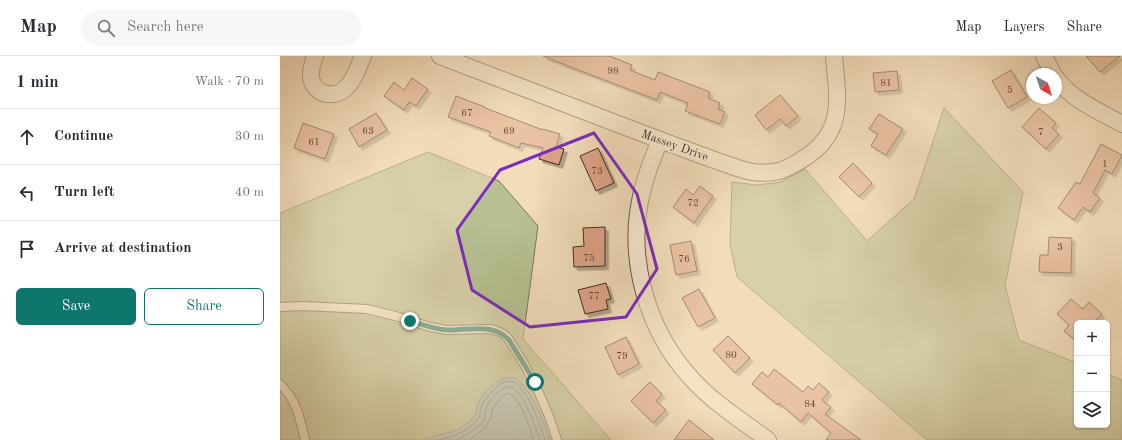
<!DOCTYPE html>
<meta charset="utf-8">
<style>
:root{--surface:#fff;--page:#f7f7f7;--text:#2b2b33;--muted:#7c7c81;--line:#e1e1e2;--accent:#0f766e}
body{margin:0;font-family:"Old Standard TT",serif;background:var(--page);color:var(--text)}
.controls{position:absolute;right:12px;bottom:12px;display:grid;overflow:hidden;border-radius:6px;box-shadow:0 1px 3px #0004}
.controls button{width:36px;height:36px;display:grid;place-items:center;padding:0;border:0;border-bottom:1px solid var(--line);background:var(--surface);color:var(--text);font:20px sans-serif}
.compass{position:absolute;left:746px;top:12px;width:36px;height:36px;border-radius:50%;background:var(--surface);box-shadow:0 1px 3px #0004;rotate:141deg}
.stop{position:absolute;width:12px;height:12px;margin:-9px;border:3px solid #0f766e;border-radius:50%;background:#fff}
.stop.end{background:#0f766e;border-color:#fff;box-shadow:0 1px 4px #0008}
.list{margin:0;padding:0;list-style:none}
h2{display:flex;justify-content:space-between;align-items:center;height:52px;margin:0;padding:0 16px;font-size:17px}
h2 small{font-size:13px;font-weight:400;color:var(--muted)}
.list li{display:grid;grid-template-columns:26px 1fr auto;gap:12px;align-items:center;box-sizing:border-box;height:56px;padding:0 16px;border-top:1px solid var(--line)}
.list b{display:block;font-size:15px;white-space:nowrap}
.list em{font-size:13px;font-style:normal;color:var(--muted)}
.actions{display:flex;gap:8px;padding:12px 16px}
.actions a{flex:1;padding:9px 0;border:1px solid var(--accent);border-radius:6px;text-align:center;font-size:14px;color:var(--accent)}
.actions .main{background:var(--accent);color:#fff}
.icon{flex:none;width:22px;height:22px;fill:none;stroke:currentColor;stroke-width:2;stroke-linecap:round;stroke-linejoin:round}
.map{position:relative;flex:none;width:842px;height:384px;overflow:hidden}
header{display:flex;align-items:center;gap:24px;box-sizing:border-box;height:56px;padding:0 20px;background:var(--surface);border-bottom:1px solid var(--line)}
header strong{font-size:19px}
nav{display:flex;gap:22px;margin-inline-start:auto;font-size:14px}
.search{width:280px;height:36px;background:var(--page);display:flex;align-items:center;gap:10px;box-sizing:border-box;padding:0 14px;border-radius:22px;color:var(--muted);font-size:15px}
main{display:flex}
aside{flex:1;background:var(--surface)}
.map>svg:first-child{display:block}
</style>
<header>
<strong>Map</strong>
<div class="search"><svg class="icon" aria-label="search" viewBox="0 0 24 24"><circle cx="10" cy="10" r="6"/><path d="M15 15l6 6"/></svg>Search here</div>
<nav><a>Map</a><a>Layers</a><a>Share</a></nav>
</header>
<main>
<aside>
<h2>1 min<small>Walk · 70 m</small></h2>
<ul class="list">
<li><svg class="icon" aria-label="ahead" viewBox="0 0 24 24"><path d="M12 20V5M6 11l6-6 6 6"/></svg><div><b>Continue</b></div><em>30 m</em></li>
<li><svg class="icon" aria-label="left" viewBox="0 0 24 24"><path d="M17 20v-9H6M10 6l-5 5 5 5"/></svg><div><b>Turn left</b></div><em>40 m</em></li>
<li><svg class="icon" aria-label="arrive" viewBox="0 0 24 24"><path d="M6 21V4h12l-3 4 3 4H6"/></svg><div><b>Arrive at destination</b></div></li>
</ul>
<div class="actions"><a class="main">Save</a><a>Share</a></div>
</aside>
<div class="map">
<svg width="842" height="384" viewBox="0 0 842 384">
<defs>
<filter id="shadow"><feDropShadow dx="3.5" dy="3.5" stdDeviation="0" flood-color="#0004"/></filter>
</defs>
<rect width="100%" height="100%" fill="#f2dcba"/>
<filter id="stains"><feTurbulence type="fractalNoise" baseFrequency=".005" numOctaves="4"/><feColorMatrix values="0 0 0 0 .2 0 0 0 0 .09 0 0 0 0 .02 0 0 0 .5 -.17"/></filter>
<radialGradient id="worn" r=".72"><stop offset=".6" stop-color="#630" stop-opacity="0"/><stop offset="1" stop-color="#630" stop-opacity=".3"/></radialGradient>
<g fill="#b7c192" stroke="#797858">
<path d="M664,52L743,136L725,230L739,284L797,307V369H827V318L842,324V384H647L457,221L450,188L452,126L477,129L501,126L525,113L587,185L634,143Z"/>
<path d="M148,96L219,125L258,170L243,283L331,384H0V157Z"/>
</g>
<path fill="#9cbab6" stroke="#758279" d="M225,322H235C254,337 262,362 270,384H145C161,376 180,378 193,362C197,358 196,353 198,348C201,338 216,325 225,322Z"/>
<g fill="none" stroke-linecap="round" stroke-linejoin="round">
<g stroke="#6c746a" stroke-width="1">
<path d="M158,384C172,381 187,376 196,365C201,360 200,354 202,348C204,344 209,339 212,336C216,330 225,323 233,326C247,331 261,370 265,384"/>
<path d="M176,384C185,380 193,375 200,369C207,362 204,355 207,349C210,345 214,340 217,337C220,334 226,330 231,331C243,334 256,373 260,384"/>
<path d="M189,384L205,372L211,361L213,352L221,342L225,338L229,337C242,345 249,370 254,384"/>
</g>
</g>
<g fill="#dfa389" stroke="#3b2e1e" filter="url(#shadow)">
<path d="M263,0H329L352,9L350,14L375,24L378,16L430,36L428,42L440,47L438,53L445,56L440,68L405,55L408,47L380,36L377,44L298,14Z"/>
<path d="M806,0H840L820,16Z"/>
<path d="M731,14L747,41L728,52L712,25Z"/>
<path d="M617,15L619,34L595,36L593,17Z"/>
<path d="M132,22L148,33L136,50L129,46L124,54L104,40L114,26L124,34Z"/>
<path d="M500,39L518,60L506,70L500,63L486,74L475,59Z"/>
<path d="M176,40L205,51V52L263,74V73L280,78L276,91L284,93L279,109L259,103L263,92L241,87L239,92L209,80L211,76L168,61Z"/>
<path d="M759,52L776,67L772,72L779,78L766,93L742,71Z"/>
<path d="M96,57L107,74L79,91L69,73Z"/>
<path d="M599,58L623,73L606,99L591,90L598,78L589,73Z"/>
<path d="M23,67L54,78L45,103L14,92Z"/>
<path d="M821,88L842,99L832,118L825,114L813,137L820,142L810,156L803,151L794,164L778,152L796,126L800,128Z"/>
<path d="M318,92L334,127L316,135L300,100Z"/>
<path d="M573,107L592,127L579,141L559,121Z"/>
<path d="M420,130L433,140L414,167L393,151L406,133L413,139Z"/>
<path d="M325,171V210L294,211L293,191L304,190L303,172Z"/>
<path d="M769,181L792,182L791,217L759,216L760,199H768Z"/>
<path d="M411,185L417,215L396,219L390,189Z"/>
<path d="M326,227L331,243L326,244L328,253L305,258L298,234Z"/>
<path d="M419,233L435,262L418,271L402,242Z"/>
<path d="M791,243L803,253L809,246L822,258L813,267H797V286L784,275L789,269L777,258Z"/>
<path d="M448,280L470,302L455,317L433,294Z"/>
<path d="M346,281L359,308L338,319L325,291Z"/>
<path d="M494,313L523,336L528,330L533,334L539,327L549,336L542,344L551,351L545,358L581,384H546L551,377L528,357L521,366L499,347L498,349L472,328L482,316L488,321Z"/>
<path d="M370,326L382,338L376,345L386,354L373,367L351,345Z"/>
<path d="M409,364L434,384H394Z"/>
</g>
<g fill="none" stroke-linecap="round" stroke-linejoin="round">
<defs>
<g id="lane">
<path d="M0,251L22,250L87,253L119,261L150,271L166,274L211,273L220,276L226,280L229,284C250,315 266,348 277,384"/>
<path d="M0,328C17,345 20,362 25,384"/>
</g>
<g id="street">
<path d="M35,0C33,6 30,15 31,21C33,38 53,44 66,32C75,23 78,12 83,0"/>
<path d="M160,0C228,26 296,52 364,78C385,86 407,94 429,102C443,107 458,113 472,116C481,117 491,117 499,115C510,112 520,105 529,99C566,72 557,39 554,0"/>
<path d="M764,0L773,18"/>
<path d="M776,22C792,44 819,55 842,68"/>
<path d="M380,84C373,101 366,118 362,136C346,200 366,272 410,321C432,346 461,364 488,384"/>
</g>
</defs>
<use href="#lane" stroke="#695a45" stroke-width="10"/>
<use href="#street" stroke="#695a45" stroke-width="18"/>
<use href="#lane" stroke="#f7e8d2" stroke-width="8"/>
<use href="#street" stroke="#f7e8d2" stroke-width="16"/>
</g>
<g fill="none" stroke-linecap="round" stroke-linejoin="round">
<path stroke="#0f766e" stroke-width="5" d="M130,265C142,268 154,273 167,274C188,275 213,266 229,284L255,326"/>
</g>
<path d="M0 0H842V384H0ZM314,77L357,138L377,213L346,261L250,271L192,234L177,174L220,114Z" fill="#f2dcba" fill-opacity=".55" fill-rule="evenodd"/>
<path fill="none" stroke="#7b2cbf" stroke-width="3" stroke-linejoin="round" d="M314,77L357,138L377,213L346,261L250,271L192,234L177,174L220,114Z"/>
<g text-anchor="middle" stroke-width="3.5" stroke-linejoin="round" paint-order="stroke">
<g font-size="10" fill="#644b39">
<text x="333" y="18">98</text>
<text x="606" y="30">81</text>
<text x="730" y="37">5</text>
<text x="187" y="60">67</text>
<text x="88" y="78">63</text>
<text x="229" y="78">69</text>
<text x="761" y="79">7</text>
<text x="34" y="89">61</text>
<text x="825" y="111">1</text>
<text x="317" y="118">73</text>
<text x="413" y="150">72</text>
<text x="780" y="194">3</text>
<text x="309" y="205">75</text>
<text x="404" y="206">76</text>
<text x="314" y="243">77</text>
<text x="451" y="302">80</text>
<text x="342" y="303">79</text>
<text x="530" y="351">84</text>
</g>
<g font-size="12" fill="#3b2e1e" stroke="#f7e8d2">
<text transform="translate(395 89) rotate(20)" y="4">Massey Drive</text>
</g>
</g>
<rect width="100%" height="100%" filter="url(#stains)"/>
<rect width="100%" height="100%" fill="url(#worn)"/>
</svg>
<div class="controls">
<button>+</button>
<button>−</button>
<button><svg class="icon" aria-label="layers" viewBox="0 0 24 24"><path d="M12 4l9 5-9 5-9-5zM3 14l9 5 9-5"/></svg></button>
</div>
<svg class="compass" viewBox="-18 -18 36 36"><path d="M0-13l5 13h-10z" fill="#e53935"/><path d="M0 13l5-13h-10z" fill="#7c7c81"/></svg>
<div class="stop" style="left:255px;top:326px"></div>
<div class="stop end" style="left:130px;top:265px"></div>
</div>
</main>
